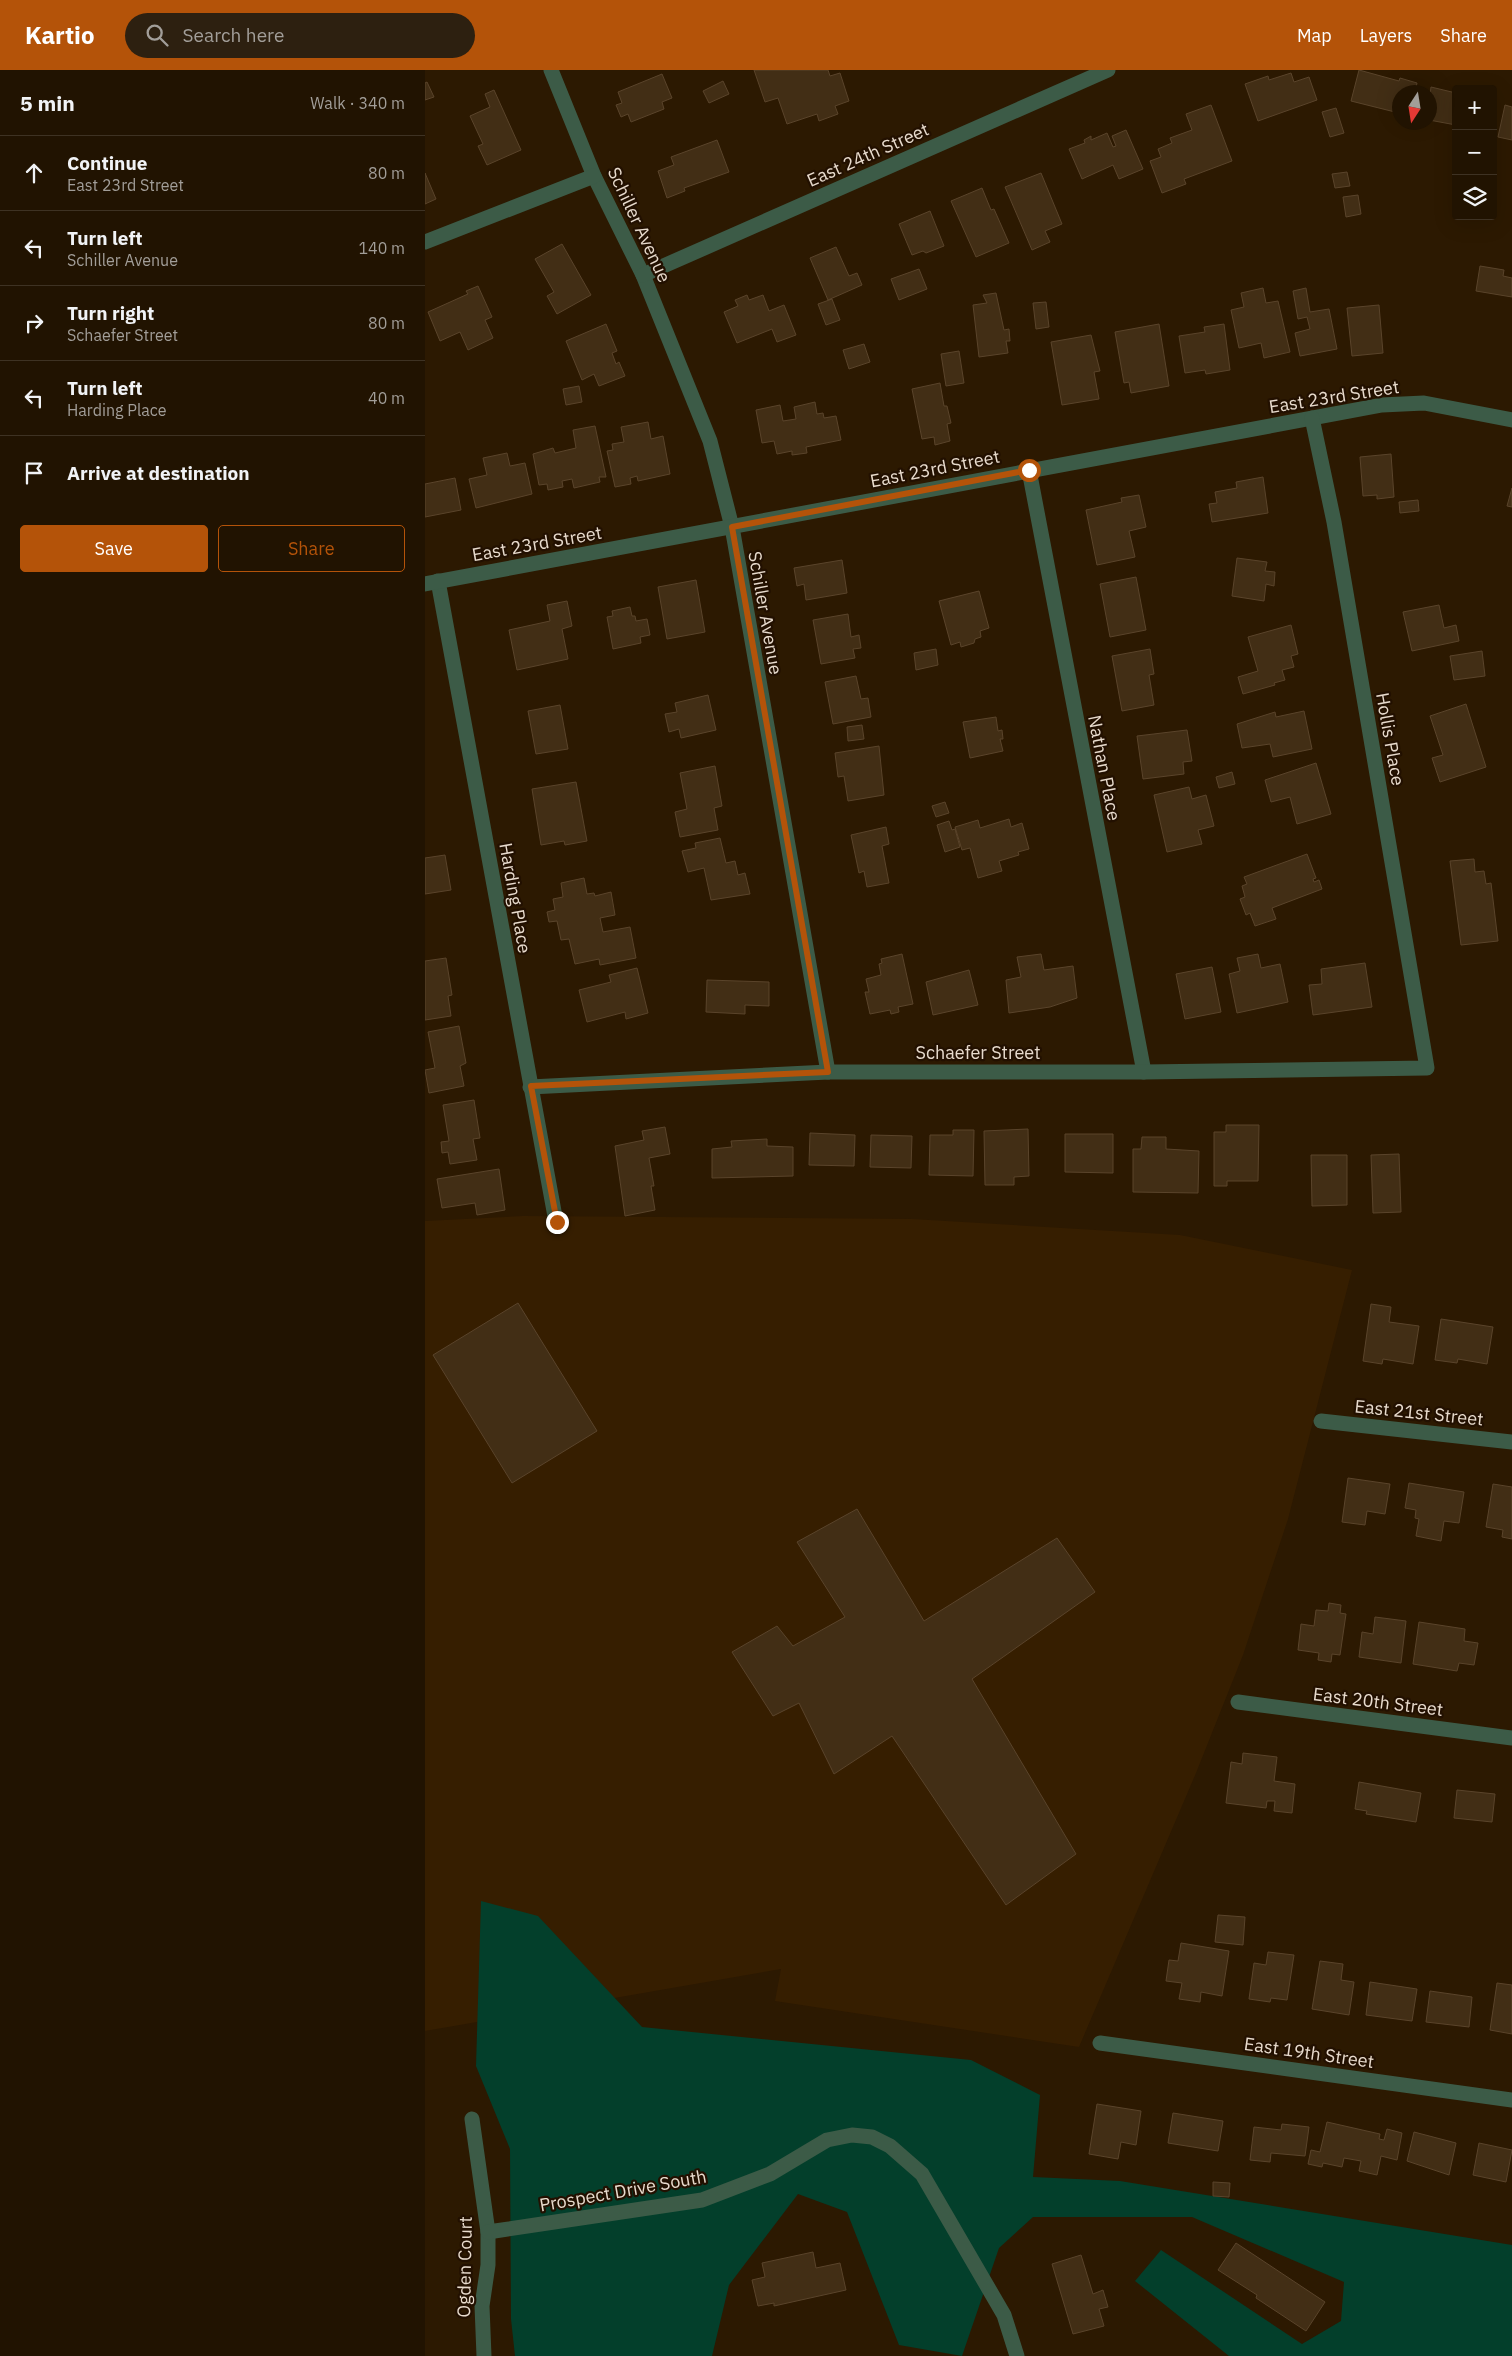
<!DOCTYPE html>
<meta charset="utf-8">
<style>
:root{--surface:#211301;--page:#2d2010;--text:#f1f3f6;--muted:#a29e99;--line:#3e3223;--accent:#b45309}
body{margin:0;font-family:"IBM Plex Sans",sans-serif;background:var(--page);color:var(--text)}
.controls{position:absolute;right:15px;top:15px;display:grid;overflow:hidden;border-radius:5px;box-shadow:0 5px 20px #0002}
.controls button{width:45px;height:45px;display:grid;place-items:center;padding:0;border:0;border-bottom:1px solid var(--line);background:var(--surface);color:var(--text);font:25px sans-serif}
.compass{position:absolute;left:967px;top:15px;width:45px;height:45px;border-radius:50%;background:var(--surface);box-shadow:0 5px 20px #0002;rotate:192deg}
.stop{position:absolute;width:15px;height:15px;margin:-11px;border:4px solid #b45309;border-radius:50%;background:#fff}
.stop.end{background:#b45309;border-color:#fff;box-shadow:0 1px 5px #0008}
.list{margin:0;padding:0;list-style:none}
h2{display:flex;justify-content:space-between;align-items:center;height:65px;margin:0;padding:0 20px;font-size:21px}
h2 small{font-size:16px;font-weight:400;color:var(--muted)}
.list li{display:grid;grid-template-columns:32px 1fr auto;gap:15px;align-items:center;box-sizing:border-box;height:75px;padding:0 20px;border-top:1px solid var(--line)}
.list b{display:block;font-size:19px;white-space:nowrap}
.list p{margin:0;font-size:16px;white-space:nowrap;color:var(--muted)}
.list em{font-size:16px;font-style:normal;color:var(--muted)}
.actions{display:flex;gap:10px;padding:15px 20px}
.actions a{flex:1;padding:11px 0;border:1px solid var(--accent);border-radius:5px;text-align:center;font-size:18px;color:var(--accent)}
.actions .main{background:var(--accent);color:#fff}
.icon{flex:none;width:28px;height:28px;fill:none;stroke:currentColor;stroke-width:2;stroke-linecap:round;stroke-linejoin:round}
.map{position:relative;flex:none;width:1087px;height:2286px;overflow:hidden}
header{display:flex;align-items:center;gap:30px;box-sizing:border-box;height:70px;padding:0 25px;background:var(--accent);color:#fff}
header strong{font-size:24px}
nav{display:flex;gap:28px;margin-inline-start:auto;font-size:18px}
.search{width:350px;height:45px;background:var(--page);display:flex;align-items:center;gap:12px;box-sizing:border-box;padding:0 18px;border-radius:28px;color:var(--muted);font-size:19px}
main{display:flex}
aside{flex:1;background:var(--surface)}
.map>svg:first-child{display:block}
</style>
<header>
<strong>Kartio</strong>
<div class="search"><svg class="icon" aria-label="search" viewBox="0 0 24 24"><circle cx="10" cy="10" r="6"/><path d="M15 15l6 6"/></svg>Search here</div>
<nav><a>Map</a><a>Layers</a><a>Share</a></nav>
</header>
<main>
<aside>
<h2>5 min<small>Walk · 340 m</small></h2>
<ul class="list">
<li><svg class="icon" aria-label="ahead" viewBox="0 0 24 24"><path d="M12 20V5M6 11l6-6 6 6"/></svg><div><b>Continue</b><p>East 23rd Street</p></div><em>80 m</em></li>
<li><svg class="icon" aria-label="left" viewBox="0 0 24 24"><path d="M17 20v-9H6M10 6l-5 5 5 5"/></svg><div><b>Turn left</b><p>Schiller Avenue</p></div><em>140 m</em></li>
<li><svg class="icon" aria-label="right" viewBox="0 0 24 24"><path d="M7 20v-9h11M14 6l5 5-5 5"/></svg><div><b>Turn right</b><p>Schaefer Street</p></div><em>80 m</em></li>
<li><svg class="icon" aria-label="left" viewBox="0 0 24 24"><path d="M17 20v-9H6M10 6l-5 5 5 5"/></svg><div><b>Turn left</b><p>Harding Place</p></div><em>40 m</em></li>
<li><svg class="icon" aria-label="arrive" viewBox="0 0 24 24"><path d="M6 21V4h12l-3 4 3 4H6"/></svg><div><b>Arrive at destination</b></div></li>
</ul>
<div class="actions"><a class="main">Save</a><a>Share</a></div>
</aside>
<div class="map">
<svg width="1087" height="2286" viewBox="0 0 1087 2286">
<rect width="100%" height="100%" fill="#2c1901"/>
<path fill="#361e00" d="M98,1146L487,1149L755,1165L927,1200L863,1449L818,1585L771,1703L654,1977L350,1931L356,1899L0,1961V1151Z"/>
<path fill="#033f2b" d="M56,1831L113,1846L217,1957L546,1990L615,2025L608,2107L695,2111L1087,2175V2286H804L710,2211L736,2180L877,2274L916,2251L919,2212L767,2147H608L574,2178L537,2286L474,2275L422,2142L373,2124L304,2215L287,2286H90L86,2249L85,2079L51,1996Z"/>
<g fill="#422e15" stroke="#5a442b">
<path d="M329,0H403L405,6L415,3L424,31L410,36L413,44L394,51L392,44L362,54L353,28L340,32Z"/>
<path d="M934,0L974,11L975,8L992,13L990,22H974V35L972,34L970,42L926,31Z"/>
<path d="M866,3L869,12L884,7L892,30L833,51L820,14L843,6L844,10Z"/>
<path d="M237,4L247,28L237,32L239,39L206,52L203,44L196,47L191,35L197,33L193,22Z"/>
<path d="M298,11L304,24L284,33L278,21Z"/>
<path d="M2,12L9,27L0,30V13Z"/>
<path d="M1006,17L1031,23V55L1004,50L1007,34L1004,33Z"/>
<path d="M69,20L96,80L62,95L53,76L58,74L45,46L65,37L60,24Z"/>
<path d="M786,35L807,91L759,109L761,114L737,123L725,91L736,87L733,79L747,73L745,68L767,60L761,44Z"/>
<path d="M1080,35L1087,37V70L1073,67Z"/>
<path d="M911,38L919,63L905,67L897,42Z"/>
<path d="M701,60L718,99L694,109L688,95L657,109L644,79L660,73L659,70L666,66V70L682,63L688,77L691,76L687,66Z"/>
<path d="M292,70L304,102L259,118L260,121L242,128L233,101L249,95L246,87Z"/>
<path d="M922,102L925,116L910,118L907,104Z"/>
<path d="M0,103L11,129L0,134Z"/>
<path d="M616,103L637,154L620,161L625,172L607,180L580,117Z"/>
<path d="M557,118L566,140L569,139L584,173L551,187L526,131Z"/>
<path d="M933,125L936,144L921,147L918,127Z"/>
<path d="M505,141L519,176L501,183L498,181L487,185L474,154Z"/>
<path d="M137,174L166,225L132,244L122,226L129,222L110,189Z"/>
<path d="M411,177L424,206L432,203L437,215L403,230L385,188Z"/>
<path d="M1055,196L1079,200L1078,206L1087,208V227L1051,221Z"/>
<path d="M494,199L502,219L474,230L466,209Z"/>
<path d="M53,216L67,247L60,250L68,268L43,280L35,262L15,271L3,242L43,224L41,221Z"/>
<path d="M838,218L841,233L853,231L865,282L839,288L836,273L814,278L806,240L819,237L816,223Z"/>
<path d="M881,218L885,242L904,239L912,279L875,286L870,263L885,259L882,247L873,249L868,221Z"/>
<path d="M571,223L579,260L584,259L585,271H581L583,283L554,287L548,235L562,233L558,225Z"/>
<path d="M322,225L324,230L338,225L344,241L359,235L371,265L352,272L347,259L312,273L299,242L313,236L310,230Z"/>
<path d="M407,229L415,250L401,255L393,234Z"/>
<path d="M621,232L624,257L611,259L608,233Z"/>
<path d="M954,235L958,283L927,286L922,238Z"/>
<path d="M181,254L192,281L187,283L191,294L194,292L200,306L174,316L169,304L157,310L141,271Z"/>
<path d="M734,254L744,316L706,323L704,312L699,313L690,262Z"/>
<path d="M799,254L805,300L781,304L780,300L760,303L754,266L780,262L779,257Z"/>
<path d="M666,265L675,301L669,302L674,329L637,335L626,272Z"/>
<path d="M439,274L445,292L424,299L418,280Z"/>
<path d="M534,281L539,313L521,316L516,284Z"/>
<path d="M515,313L519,336H522L526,353L522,354L525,371L510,375L509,367L497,369L487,319Z"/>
<path d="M154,316L157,332L141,335L138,319Z"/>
<path d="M390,332L392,344L398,343L399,348L411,346L416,370L381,377L382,383L367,385V381L352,384L349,371L337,373L331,340L355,335L358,351L371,349L369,337Z"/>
<path d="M223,352L226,369L238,366L245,404L213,411L212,406L205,408L206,414L190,417L182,381L188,380L187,374L199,372L196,357Z"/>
<path d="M170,356L181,407H174L175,412L149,418L147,409L137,411L138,417L123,420L122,414L114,415L108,384L128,378L130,383L151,378L148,360Z"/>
<path d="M82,383L85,396L100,393L107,424L51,438L44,409L62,405L58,388Z"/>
<path d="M966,384L969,427L952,429V425L938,426L935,387Z"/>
<path d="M838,407L843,443L787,452L784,434L792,433L790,422L812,418L811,412Z"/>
<path d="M30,408L36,440L0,447V414Z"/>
<path d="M1087,418V437L1082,436Z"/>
<path d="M714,425L721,457L704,461L710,487L672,495L661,440L697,432L696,428Z"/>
<path d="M993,430L994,441L975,443L974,432Z"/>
<path d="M812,488L842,492L840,501L850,502L849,516L841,514L839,531L807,526Z"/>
<path d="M417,490L422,523L381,530L379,514L372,516L369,498Z"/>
<path d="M711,507L721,560L685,567L675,514Z"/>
<path d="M271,510L280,562L242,569L233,517Z"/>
<path d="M554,521L564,558L555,561L556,567L550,569L549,573L536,577L535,572L526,575L514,531Z"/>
<path d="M142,531L147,556L137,559L143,589L92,600L84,560L125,551L122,535Z"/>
<path d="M1014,535L1019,558L1031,555L1034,571L987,581L978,542Z"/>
<path d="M205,537L207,546H210L211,551L222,549L225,565L215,567L216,573L188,579L182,547L188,546L187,541Z"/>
<path d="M423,544L426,567L434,565L436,578L428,579L430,588L396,594L388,550Z"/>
<path d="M866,555L873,584L866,586L869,597L857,600L860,610L849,613L850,615L818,624L813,607L833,601L823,567Z"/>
<path d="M511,579L513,595L491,600L489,583Z"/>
<path d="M725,579L729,604L724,605L729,635L697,641L687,586Z"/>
<path d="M1057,581L1060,606L1029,610L1025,586Z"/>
<path d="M431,606L436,629L443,628L446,647L408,654L400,612Z"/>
<path d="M283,625L291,660L256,668L254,659L244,662L240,644L252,642L250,633Z"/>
<path d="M1041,634L1061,697L1015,712L1007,688L1018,685L1005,646Z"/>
<path d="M135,635L143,679L111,684L103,641Z"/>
<path d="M879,641L887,679L848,687L845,674L817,678L812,654L850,642L851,647Z"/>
<path d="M571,647L573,661L577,660L578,669H575L578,681L545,688L538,652Z"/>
<path d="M437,655L439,669L423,671L422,657Z"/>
<path d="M762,660L767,691L758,692L759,704L718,709L712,666Z"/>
<path d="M454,676L459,725L423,731L419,706L413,707L410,683Z"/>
<path d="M891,693L906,744L872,754L865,727L846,732L840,710Z"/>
<path d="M290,696L297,736L289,738L293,760L255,767L250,742L262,739L255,703Z"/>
<path d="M807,702L810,714L794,718L791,707Z"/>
<path d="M151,712L162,771L140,775L139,771L116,775L107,719Z"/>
<path d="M764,717L767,729L781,725L789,756L773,760L777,774L742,782L729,725Z"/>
<path d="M520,732L524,743L511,747L507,736Z"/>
<path d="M584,749L586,757L597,753L604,779L593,782L594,785L574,791L577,801L553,808L545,778L537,780L530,757L553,750L555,758Z"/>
<path d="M524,751L527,760L530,759L535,777L520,782L512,755Z"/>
<path d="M461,757L464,774L457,776L464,813L442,817L439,801L434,803L426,765Z"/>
<path d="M295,768L301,793L310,791L313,805L320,803L325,824L286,830L279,798L263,802L257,781L271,778L270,773Z"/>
<path d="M882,784L891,808L888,809L889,812L894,810L897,819L847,838L851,849L830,856L825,843L821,845L815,829L820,827L817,816L822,814L819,807Z"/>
<path d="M20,785L26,820L0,824V788Z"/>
<path d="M1049,789L1050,802L1059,801L1061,814L1066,813L1073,871L1036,875L1025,791Z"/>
<path d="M159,808L162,824L169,823L170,826L186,822L190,845L175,848L178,862L205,857L211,888L175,895L174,889L150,894L144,869L136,870L132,851L124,852L122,842L130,840L128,829L138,827L136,813Z"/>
<path d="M477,884L488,934L473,937L474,942L466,944L465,940L445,944L440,922H444L441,909L456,905L454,894L457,893L456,889Z"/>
<path d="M616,884L619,900L648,896L652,928L625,937L584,943L581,910L596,907L592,887Z"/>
<path d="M833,884L836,898L855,894L863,932L812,943L804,904L815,901L812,888Z"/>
<path d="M21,888L27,925L23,926L26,946L0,950V891Z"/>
<path d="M940,893L947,937L888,945L884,915L897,914L896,899Z"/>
<path d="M787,897L796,942L760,949L751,904Z"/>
<path d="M212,898L223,943L201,949L200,942L162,952L154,920L186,912L184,905Z"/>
<path d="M544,900L553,935L508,945L501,912Z"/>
<path d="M282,910L344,912V936L320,935V944L281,942Z"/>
<path d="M34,956L41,993L35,996L39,1016L4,1023L0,1000L10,998L3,962Z"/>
<path d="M49,1030L55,1068L48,1069L52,1090L25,1094L23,1082L17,1083L16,1072L24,1071L18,1035Z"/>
<path d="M801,1055H834L833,1111H802V1116H789V1062H801Z"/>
<path d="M240,1057L245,1084L224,1088L229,1116H226L230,1140L200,1146L190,1076L219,1070L217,1061Z"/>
<path d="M603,1059L604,1106L589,1107V1115H560L559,1061Z"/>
<path d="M528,1060H549L548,1106L504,1105L505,1065H528Z"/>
<path d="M385,1063L430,1065L429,1096L384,1095Z"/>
<path d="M640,1064H688V1103L640,1102Z"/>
<path d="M446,1065L487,1066L486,1098L445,1097Z"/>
<path d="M717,1067H741V1079L774,1081L773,1123L708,1122V1079H716Z"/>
<path d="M342,1069V1076L368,1077V1106L287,1108V1079L307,1077L306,1071Z"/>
<path d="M974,1084L976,1142L948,1143L946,1085Z"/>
<path d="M886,1085H922V1135L887,1136Z"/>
<path d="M74,1099L80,1140L52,1145L50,1133L17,1138L12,1109Z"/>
<path d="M93,1233L172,1361L87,1413L8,1285Z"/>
<path d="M946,1234L966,1237L964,1252L994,1256L988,1294L958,1289L957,1294L938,1291Z"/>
<path d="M1016,1249L1068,1257L1062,1294L1033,1289L1032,1293L1010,1290Z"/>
<path d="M923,1408L965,1414L960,1444L942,1441L940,1455L917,1452Z"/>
<path d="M984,1413L1039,1422L1034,1453L1019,1451L1016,1471L991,1466L994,1449L990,1448L991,1440L980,1438Z"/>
<path d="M1068,1414L1087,1417V1469L1077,1467L1078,1460L1061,1457Z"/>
<path d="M432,1439L499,1551L632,1468L670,1522L547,1609L651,1784L581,1835L467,1666L409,1704L374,1633L348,1646L307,1582L352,1556L368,1576L420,1547L372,1472Z"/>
<path d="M904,1533L916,1535L915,1543L921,1544L915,1585L907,1584L906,1592L893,1590L894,1583L873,1580L876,1554L889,1556L891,1540L903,1541Z"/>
<path d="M950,1547L981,1551L976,1593L934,1587L937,1562L948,1564Z"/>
<path d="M994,1552L1040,1559L1039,1571L1053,1573L1049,1595L1034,1593L1032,1601L988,1594Z"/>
<path d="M818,1683L852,1687L849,1711L870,1714L867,1743L849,1741L850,1731H842L841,1738L801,1733L806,1692L817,1694Z"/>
<path d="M934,1712L996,1723L991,1752L941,1744L942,1741L930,1739Z"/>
<path d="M1032,1720L1070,1724L1067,1752L1029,1748Z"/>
<path d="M793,1845L820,1847L818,1875L790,1872Z"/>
<path d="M756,1873L804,1881L797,1926L776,1922L775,1932L754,1929L757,1913L741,1911L744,1890L753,1891Z"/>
<path d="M843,1882L869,1885L862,1930L846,1928L845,1932L824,1929L829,1893L841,1895Z"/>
<path d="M895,1891L918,1894L916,1910L929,1912L924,1945L887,1939Z"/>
<path d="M945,1912L992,1919L987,1951L941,1945Z"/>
<path d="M1072,1913L1087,1915V1964L1065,1960Z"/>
<path d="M1005,1921L1047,1927L1044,1957L1001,1952Z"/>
<path d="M672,2034L716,2041L711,2075L696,2072L693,2089L664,2084Z"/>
<path d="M748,2043L798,2051L793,2081L743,2073Z"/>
<path d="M902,2052L955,2064L954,2069L959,2070L962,2059L977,2063L972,2090L956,2086L952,2105L934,2101L936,2091L919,2088L917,2097L898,2093L897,2097L883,2094L886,2080L895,2082Z"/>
<path d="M857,2054L884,2057L880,2086L846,2083L845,2092L825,2090L829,2057L856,2060Z"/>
<path d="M989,2062L1031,2073L1024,2105L982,2091Z"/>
<path d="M1054,2073L1087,2080L1081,2112L1048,2105Z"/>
<path d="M788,2112L805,2113L804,2127L788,2126Z"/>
<path d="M811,2173L900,2232L881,2261L831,2228L832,2225L793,2200Z"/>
<path d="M388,2182L391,2198L415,2193L421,2220L349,2236V2233L333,2236L327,2210L340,2207L337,2193Z"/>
<path d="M656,2185L668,2224L678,2220L683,2237L674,2239L679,2256L648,2264L627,2194Z"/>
</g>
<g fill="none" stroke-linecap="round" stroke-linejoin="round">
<g stroke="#3c5b47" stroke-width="15">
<path d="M126,0L169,106L218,205L285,371L307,457L403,1002"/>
<path d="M0,172L169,106"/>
<path d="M218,205L683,0"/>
<path d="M604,400L719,1002"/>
<path d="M13,511L131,1152"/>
<path d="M0,514L957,335L999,333L1087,350"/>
<path d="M105,1017L403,1002H719L1002,998L909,452L887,348"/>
<path d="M896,1351L1087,1372"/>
<path d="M813,1632L1087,1668"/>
<path d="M675,1973L1087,2030"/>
<path d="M47,2049L63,2162V2195L57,2236L59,2286"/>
<path d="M63,2162L277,2130L345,2104L402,2070L427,2065L447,2067L465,2076L497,2104L579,2245L592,2286"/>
</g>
</g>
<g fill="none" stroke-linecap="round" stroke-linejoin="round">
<path stroke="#b45309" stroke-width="6" d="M132,1152L106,1016L403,1002L307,457L604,400"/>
</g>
<g text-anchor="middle" stroke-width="4.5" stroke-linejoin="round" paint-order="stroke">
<g font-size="18" fill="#e8dbcd" stroke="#221000">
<text transform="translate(443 85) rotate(-24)" y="6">East 24th Street</text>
<text transform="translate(214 155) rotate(65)" y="6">Schiller Avenue</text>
<text transform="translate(909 327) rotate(-9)" y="6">East 23rd Street</text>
<text transform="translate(510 399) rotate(-11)" y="6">East 23rd Street</text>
<text transform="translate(112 474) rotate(-10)" y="6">East 23rd Street</text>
<text transform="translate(340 543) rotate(80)" y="6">Schiller Avenue</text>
<text transform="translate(965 669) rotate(80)" y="6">Hollis Place</text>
<text transform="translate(679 698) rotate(79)" y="6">Nathan Place</text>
<text transform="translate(90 828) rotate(80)" y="6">Harding Place</text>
<text x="553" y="989">Schaefer Street</text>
<text transform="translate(994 1343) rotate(6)" y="6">East 21st Street</text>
<text transform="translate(953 1632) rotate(7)" y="6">East 20th Street</text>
<text transform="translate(884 1983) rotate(8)" y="6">East 19th Street</text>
<text transform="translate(198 2121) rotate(-10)" y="6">Prospect Drive South</text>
<text transform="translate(40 2197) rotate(-89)" y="6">Ogden Court</text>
</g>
</g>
</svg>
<div class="controls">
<button>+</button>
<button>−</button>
<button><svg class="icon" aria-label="layers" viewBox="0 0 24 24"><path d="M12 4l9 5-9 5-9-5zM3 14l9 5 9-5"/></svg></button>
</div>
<svg class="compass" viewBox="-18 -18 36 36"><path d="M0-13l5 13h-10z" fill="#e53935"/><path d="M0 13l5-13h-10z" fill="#a29e99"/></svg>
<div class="stop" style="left:604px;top:400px"></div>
<div class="stop end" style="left:132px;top:1152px"></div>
</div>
</main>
